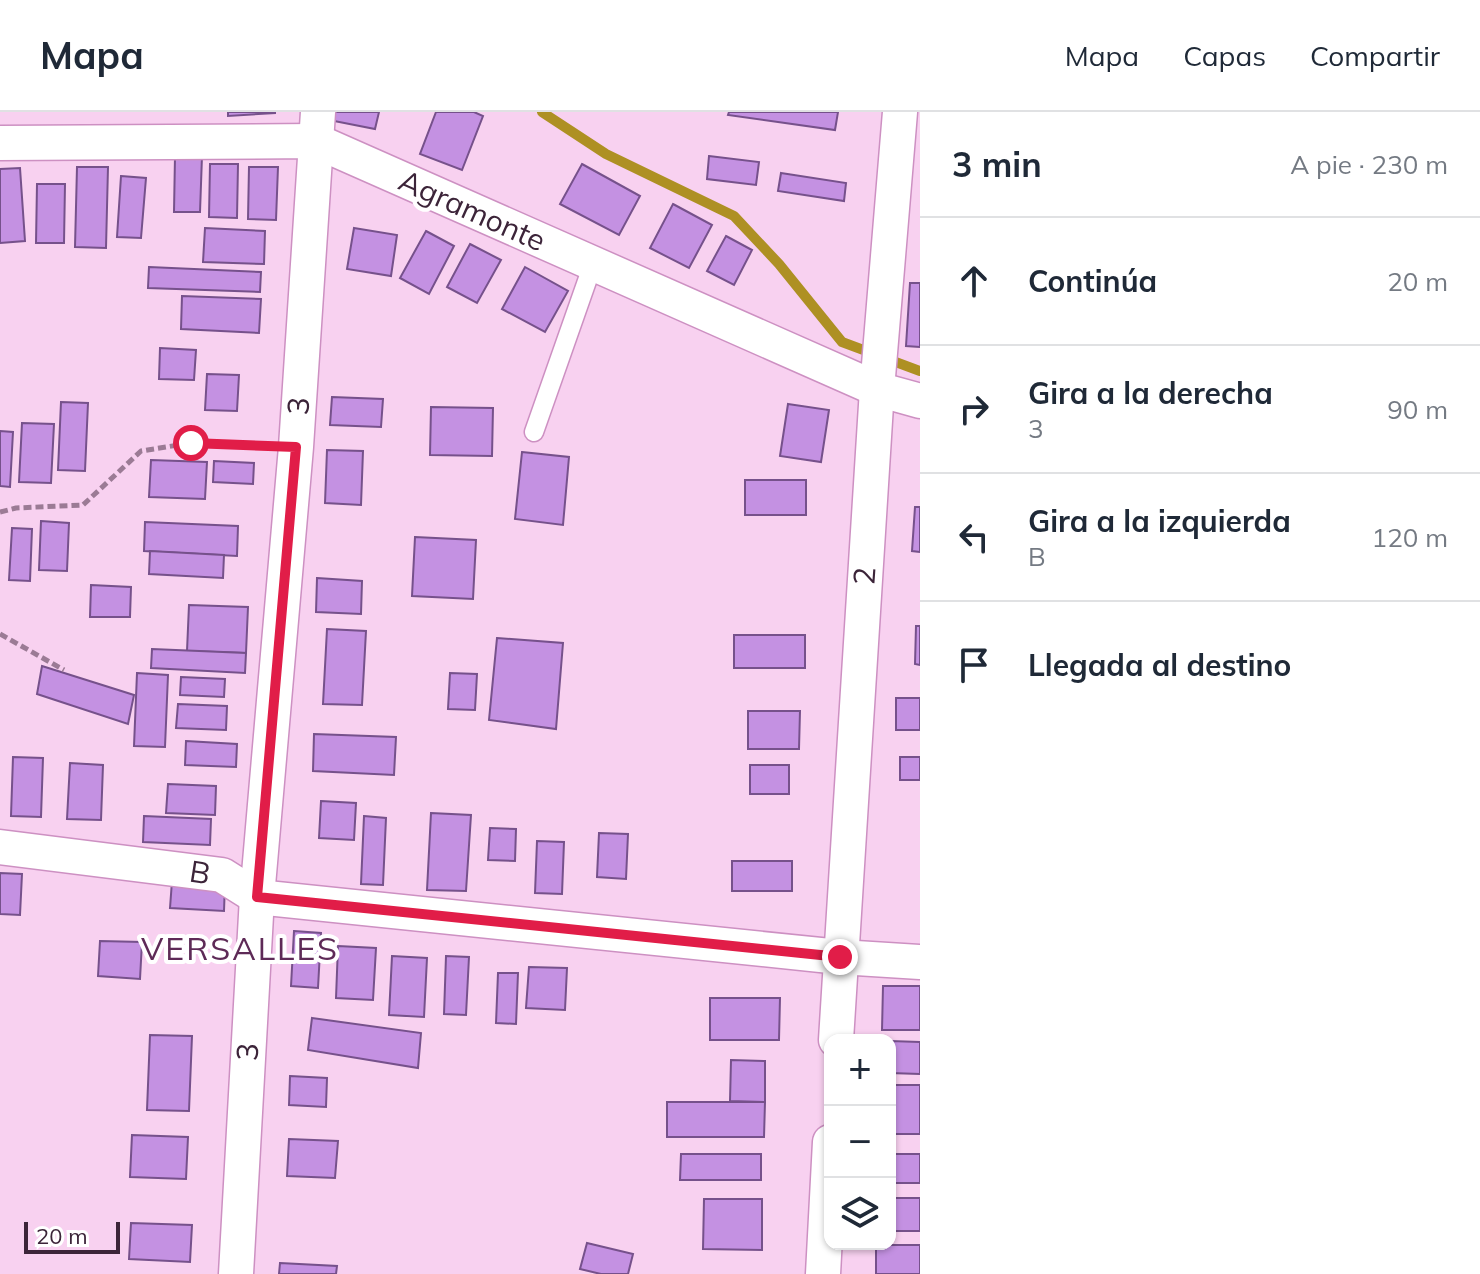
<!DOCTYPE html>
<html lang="es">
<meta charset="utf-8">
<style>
:root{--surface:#fff;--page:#f2f2f3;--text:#1f2937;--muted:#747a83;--line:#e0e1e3}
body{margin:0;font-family:Mulish,sans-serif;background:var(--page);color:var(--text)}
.controls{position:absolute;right:24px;bottom:24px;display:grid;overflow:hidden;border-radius:16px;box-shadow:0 2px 6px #0004}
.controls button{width:72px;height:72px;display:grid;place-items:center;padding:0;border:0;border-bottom:2px solid var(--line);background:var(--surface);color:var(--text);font:40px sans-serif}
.scale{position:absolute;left:24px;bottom:20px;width:96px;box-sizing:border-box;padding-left:8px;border:4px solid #3c2439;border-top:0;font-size:22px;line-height:28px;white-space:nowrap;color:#3c2439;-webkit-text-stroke:6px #fff;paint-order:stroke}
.stop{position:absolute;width:24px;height:24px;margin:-18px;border:6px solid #e11d48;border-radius:50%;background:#fff}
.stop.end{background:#e11d48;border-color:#fff;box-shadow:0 2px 8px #0008}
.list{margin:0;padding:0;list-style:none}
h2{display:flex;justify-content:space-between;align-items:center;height:104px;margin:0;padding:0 32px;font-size:34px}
h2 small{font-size:26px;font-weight:400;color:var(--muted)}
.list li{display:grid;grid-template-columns:52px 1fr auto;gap:24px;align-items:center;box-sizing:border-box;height:128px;padding:0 32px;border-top:2px solid var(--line)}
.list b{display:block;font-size:30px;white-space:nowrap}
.list p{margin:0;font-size:26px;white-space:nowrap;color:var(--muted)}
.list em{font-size:26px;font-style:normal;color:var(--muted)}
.icon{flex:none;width:44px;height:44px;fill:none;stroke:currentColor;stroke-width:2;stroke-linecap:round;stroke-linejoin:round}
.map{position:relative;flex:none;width:920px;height:1162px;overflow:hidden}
header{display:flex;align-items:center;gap:48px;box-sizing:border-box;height:112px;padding:0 40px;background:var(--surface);border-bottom:2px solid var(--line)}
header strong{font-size:38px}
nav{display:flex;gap:44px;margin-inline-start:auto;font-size:28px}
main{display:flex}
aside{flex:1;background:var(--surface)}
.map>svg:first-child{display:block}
</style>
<header>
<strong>Mapa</strong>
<nav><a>Mapa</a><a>Capas</a><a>Compartir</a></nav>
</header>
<main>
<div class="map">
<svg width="920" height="1162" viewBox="0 0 920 1162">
<rect width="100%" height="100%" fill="#f8d1f0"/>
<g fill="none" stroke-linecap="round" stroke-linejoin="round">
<path stroke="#ae9023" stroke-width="10" d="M542,0L606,42L734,104L779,152L842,230L920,259"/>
</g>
<g fill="#c491e2" stroke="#76518b" stroke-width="2">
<path d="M228,0H275V1L228,4Z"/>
<path d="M331,0H379L375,17L329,8Z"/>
<path d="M436,0H474L483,4L462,58L420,42Z"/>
<path d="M729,0H838L835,18L728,3Z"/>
<path d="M175,44H202L200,100H174Z"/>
<path d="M709,44L759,50L756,73L707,67Z"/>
<path d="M210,52H238L237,106L209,105Z"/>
<path d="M582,52L640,84L619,123L560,92Z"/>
<path d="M77,55H108L106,136L75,135Z"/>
<path d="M249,55H278L276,108L248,107Z"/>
<path d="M20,56L25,129L0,131V57Z"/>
<path d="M781,61L846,71L844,89L778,79Z"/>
<path d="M121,64L146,66L141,126L117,125Z"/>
<path d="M37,72H65L64,131H36Z"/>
<path d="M673,92L712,113L689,156L650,136Z"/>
<path d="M205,116L265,119L264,152L203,150Z"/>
<path d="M354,116L397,123L391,164L347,157Z"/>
<path d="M426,119L454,134L429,182L400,166Z"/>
<path d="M726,124L752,138L734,173L707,159Z"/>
<path d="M470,132L501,148L477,191L447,175Z"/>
<path d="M149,155L261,160L260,180L148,176Z"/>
<path d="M525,155L568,179L545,220L502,197Z"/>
<path d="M910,171H920V235L906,234Z"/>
<path d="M182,184L261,187L259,221L181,217Z"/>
<path d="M160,236L196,238L194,268L159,267Z"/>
<path d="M207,262L239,263L237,299L205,298Z"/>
<path d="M332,285L383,287L381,315L330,313Z"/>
<path d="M61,290L88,291L85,359L58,358Z"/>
<path d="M788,292L829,298L821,350L780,344Z"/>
<path d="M431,295L493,296L492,344L430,343Z"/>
<path d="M22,311L54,312L51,371L19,370Z"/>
<path d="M0,319L13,320L10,375L0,374Z"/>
<path d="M327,338L363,339L361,393L325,391Z"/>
<path d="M522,340L569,345L563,413L515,407Z"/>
<path d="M151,348L207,350L205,387L149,385Z"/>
<path d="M214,349L254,351L253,372L213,370Z"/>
<rect x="745" y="368" width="61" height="35"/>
<path d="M915,395H920V440L912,439Z"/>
<path d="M41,409L69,411L67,459L39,458Z"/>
<path d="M145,410L238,414L237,444L144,439Z"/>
<path d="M12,416L32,417L30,469L9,468Z"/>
<path d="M415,425L476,428L473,487L412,484Z"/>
<path d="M150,439L224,443L223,466L149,462Z"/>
<path d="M317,466L362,469L361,502L316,500Z"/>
<path d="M91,473L131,475L130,505H90Z"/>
<path d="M189,493L248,495L246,541L187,539Z"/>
<path d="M916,514H920V553L915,552Z"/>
<path d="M327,517L366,519L362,593L323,592Z"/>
<rect x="734" y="523" width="71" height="33"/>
<path d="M497,526L563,531L556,617L489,608Z"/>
<path d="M152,537L246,541L245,561L151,556Z"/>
<path d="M42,554L134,583L128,612L37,582Z"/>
<path d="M137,561L168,563L165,635L134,634Z"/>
<path d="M450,561L477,562L475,598L448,597Z"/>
<path d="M181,565L225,567L224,585L180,583Z"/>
<rect x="896" y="586" width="24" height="32"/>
<path d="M178,592L227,594L226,618L176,616Z"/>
<path d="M748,599H800L799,637H748Z"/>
<path d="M314,622L396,625L394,663L313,659Z"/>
<path d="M186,629L237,632L236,655L185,653Z"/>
<path d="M13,645L43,646L41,705L11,704Z"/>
<rect x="900" y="645" width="20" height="23"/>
<path d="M70,651L103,653L101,708L67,707Z"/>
<rect x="750" y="653" width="39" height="29"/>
<path d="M168,672L216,674L215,703L166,701Z"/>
<path d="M321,689L356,691L354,728L319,726Z"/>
<path d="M431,701L471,703L466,779L427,778Z"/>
<path d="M144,704L211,707L210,733L143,730Z"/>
<path d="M364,704L386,706L383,773L361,772Z"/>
<path d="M490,716L516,717L515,749L488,748Z"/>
<path d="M599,721L628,722L626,767L597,765Z"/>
<path d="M537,729L564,730L562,782L535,781Z"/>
<rect x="732" y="749" width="60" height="30"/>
<path d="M0,761L22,762L20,803L0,802Z"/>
<path d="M172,769L225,771L224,799L170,796Z"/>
<path d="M294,819L321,821L318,876L291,874Z"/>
<path d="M100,829L142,830L140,867L98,864Z"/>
<path d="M338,834L376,836L373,888L336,886Z"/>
<path d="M392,844L427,846L424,905L389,903Z"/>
<path d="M446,844L469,845L466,903L444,902Z"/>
<path d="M529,855L567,856L565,898L526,896Z"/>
<path d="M498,861H518L516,912L496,911Z"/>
<path d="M883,874H920V918H882Z"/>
<path d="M710,886H780L779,928H710Z"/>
<path d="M312,906L421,921L418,956L308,938Z"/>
<path d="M150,923L192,924L189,999L147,998Z"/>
<path d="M890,929L920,930V962L890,961Z"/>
<path d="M731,948L765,949V990L730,989Z"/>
<path d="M290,964L327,966L326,995L289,993Z"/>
<rect x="890" y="973" width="30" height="49"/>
<path d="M667,990H765L764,1025H667Z"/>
<path d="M132,1023L188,1025L186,1067L130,1065Z"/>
<path d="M289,1027L338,1029L335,1066L287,1064Z"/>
<path d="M681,1042H761V1068H680Z"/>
<rect x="890" y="1042" width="30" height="29"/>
<rect x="890" y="1086" width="30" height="33"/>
<path d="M704,1087H762V1138L703,1137Z"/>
<path d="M131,1111L192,1113L190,1150L129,1147Z"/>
<path d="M587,1131L633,1142L628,1162H601L580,1157Z"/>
<rect x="876" y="1133" width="44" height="29"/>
<path d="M280,1151L337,1154L336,1162H279Z"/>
</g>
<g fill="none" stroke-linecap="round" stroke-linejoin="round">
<defs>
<path id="service" d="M534,320L593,152"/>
<g id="minor">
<path d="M0,31L316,29L877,277L920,289"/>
<path d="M0,735L222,763L257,785L840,845L920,850"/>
<path d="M836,928L877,277L900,0"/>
<path d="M236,1162L257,785L296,335L318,0"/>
<path d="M823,1162L830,1030"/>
</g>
</defs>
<use href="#service" stroke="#cd90c2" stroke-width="21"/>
<use href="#minor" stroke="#cd90c2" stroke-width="37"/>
<g stroke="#9b7b95" stroke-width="5" stroke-dasharray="8 4" stroke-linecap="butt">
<path d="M0,400L16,396L83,393L141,339L191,331L263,334"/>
<path d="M0,522L64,558"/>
</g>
<use href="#service" stroke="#fff" stroke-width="18"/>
<use href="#minor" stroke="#fff" stroke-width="34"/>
</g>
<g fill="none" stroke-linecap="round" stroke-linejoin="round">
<path stroke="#e11d48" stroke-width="10" d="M191,331L296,335L257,785L840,845"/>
</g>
<g text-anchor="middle" stroke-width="8" stroke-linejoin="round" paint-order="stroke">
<g font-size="30" fill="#3c2439" stroke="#fff">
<text transform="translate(472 99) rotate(24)" y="10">Agramonte</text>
<text transform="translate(299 294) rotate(-86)" y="10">3</text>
<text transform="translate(865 464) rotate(-86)" y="10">2</text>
<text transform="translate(200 761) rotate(9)" y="10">B</text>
<text transform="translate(248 940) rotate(-87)" y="10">3</text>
</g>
<g font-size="32" letter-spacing="2" fill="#5e2a57" stroke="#fff">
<text x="240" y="848">VERSALLES</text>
</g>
</g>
</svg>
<div class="controls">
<button>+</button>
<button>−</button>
<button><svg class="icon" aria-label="layers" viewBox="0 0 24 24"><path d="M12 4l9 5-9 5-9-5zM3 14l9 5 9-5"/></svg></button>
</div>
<div class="scale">20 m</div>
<div class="stop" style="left:191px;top:331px"></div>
<div class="stop end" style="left:840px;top:845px"></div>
</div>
<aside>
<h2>3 min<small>A pie · 230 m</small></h2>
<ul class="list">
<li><svg class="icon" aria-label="ahead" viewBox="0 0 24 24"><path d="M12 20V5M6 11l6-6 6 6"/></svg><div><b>Continúa</b></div><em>20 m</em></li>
<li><svg class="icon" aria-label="right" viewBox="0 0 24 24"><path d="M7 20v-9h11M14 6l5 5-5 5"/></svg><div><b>Gira a la derecha</b><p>3</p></div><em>90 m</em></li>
<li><svg class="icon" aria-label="left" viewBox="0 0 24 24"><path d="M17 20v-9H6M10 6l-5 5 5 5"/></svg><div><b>Gira a la izquierda</b><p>B</p></div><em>120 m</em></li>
<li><svg class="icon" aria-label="arrive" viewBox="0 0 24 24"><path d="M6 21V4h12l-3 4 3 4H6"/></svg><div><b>Llegada al destino</b></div></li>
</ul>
</aside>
</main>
